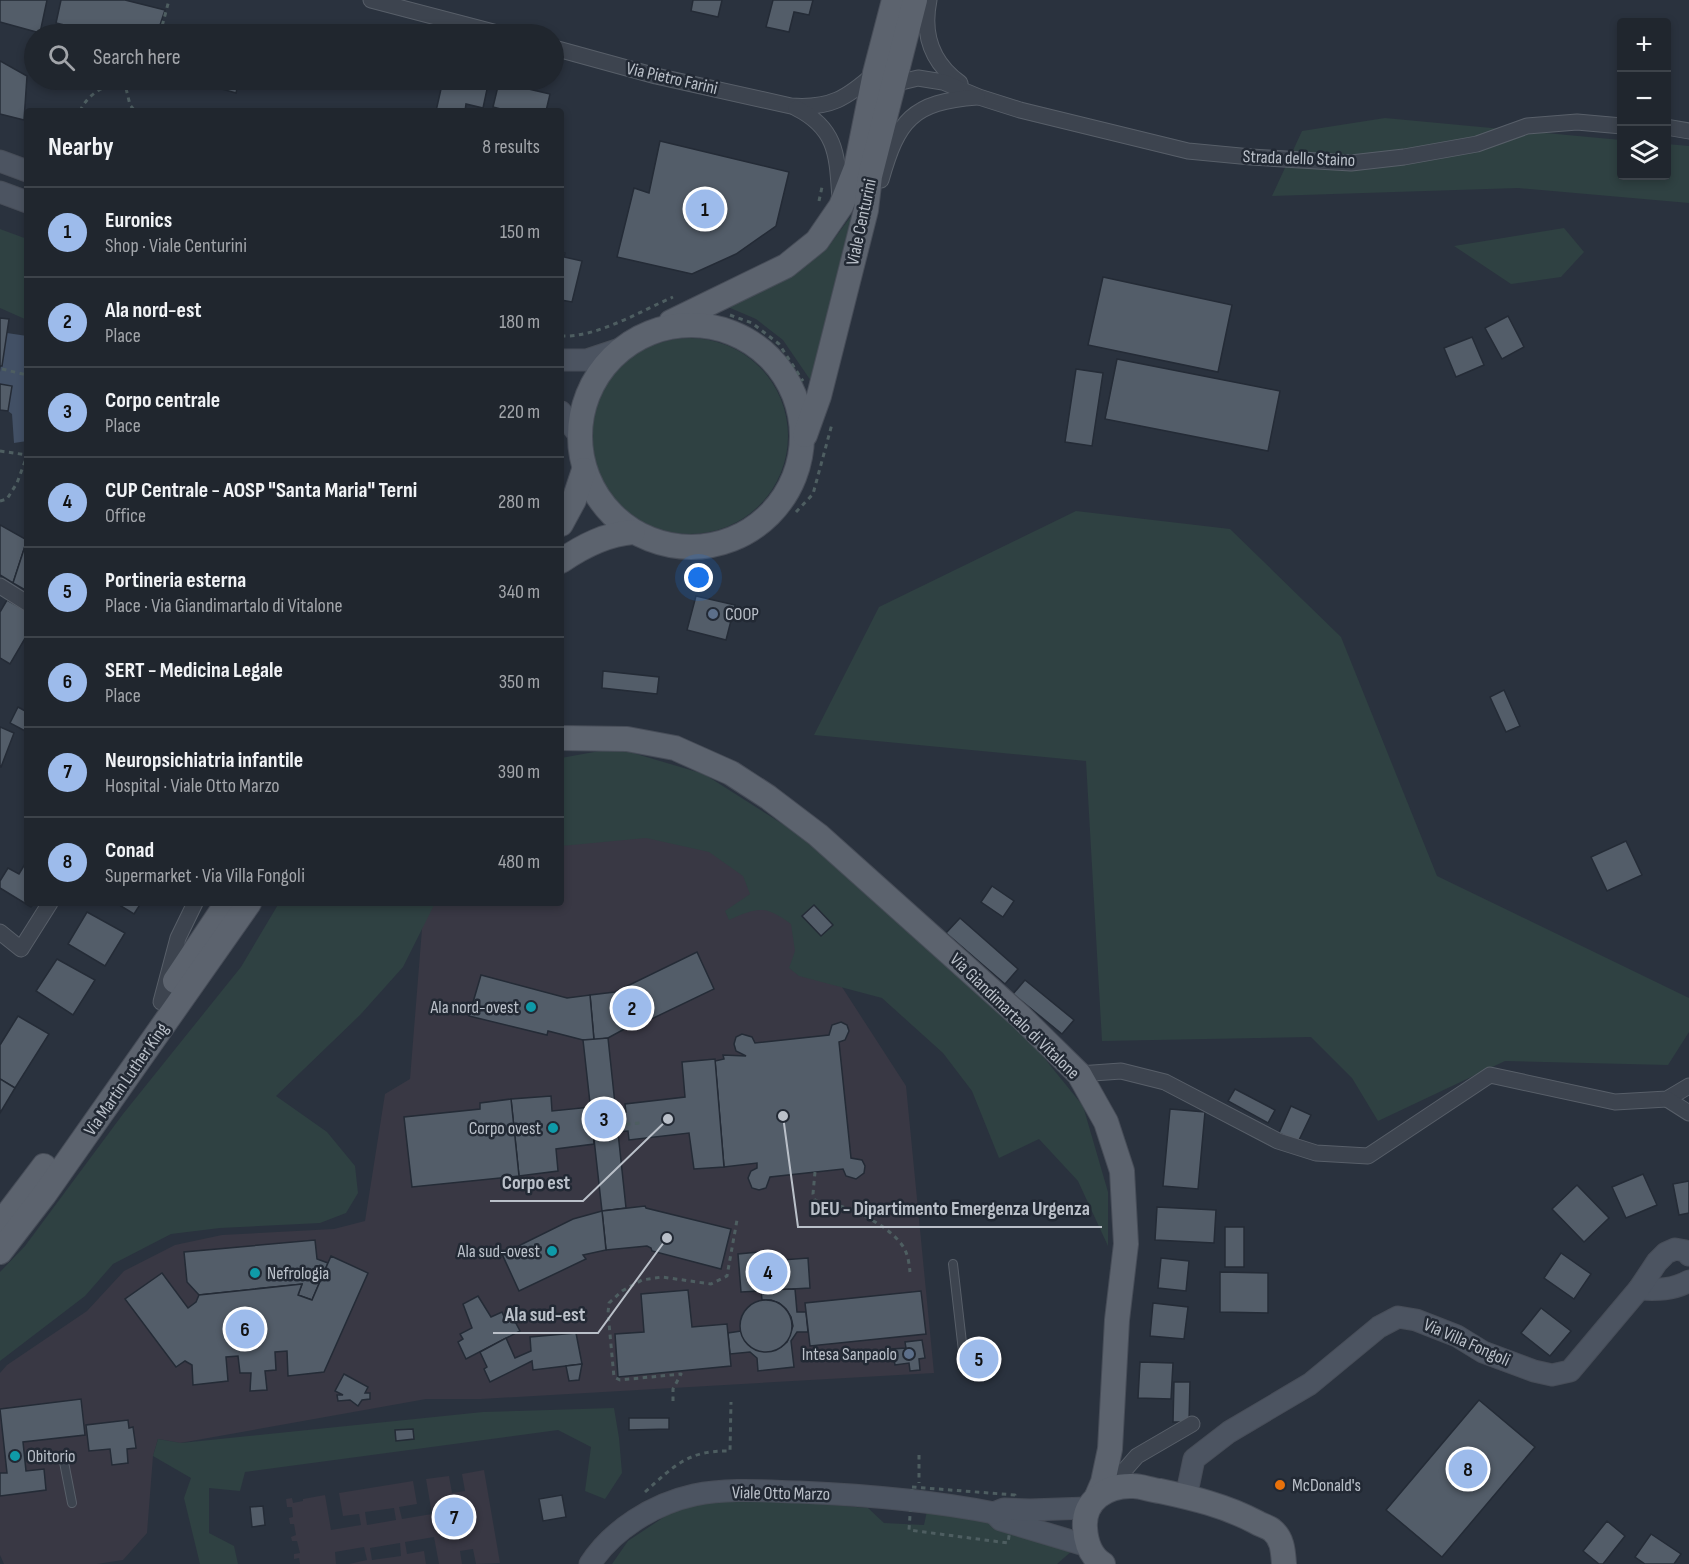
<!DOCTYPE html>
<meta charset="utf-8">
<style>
:root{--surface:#20262e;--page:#2d323a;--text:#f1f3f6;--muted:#a2a5aa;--line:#3d434a;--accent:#9dbbeb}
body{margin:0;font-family:"Sofia Sans Condensed",sans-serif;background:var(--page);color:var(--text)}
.controls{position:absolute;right:18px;top:18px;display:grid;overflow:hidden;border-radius:6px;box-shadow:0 3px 9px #0003}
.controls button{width:54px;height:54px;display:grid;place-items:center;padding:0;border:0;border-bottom:2px solid var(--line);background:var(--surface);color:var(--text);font:30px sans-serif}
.you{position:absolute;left:699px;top:578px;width:21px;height:21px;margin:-15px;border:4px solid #fff;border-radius:50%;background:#1a73e8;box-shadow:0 0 0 9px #1a73e833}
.badge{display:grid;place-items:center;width:39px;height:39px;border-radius:50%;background:var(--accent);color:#111;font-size:20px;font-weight:700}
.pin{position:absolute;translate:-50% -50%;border:3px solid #fff;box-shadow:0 2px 6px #0006}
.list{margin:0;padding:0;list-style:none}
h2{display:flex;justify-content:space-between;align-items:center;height:78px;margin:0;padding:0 24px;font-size:26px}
h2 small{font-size:20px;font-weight:400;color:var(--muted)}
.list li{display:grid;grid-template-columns:39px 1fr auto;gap:18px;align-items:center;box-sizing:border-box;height:90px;padding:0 24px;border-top:2px solid var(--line)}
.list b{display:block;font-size:22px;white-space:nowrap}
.list p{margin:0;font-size:20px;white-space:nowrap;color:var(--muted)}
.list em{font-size:20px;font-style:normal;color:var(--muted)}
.icon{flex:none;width:33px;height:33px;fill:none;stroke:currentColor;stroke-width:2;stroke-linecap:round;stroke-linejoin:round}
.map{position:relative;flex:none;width:1689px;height:1564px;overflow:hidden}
.search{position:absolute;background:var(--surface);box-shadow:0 3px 9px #0003;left:24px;top:24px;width:540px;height:66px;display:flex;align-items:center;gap:15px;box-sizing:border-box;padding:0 21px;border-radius:33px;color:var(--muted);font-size:22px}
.panel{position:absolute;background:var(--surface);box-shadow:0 3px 9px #0003;left:24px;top:108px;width:540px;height:798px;border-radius:6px}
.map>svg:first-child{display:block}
</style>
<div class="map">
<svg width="1689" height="1564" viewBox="0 0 1689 1564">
<rect width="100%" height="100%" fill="#2a323e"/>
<g fill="#393844" fill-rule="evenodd">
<path d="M680,829L778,888L906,1086L934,1373L481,1399H426L180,1443L158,1439L153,1456L147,1533L123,1560L97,1564H4L0,1555V1373L7,1365L87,1311L124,1271L175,1245L222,1235L334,1229L365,1221L385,1094L410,1079L424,904L561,903V841Z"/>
<path d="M484,1470L500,1563L476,1564L473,1549L460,1551L462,1564H439L434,1537L405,1542L407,1554L424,1551L426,1564H349L367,1560L364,1547L335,1552L336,1564H300L299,1558L294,1559V1554L300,1553L297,1541H292L291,1537L296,1535L294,1524H290L289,1518L293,1517L292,1507H287L286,1499L292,1498L293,1503L303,1501V1499L325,1495L331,1530L361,1525L359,1514L343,1516L339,1493L413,1481L417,1504L399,1507L402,1519L432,1514L426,1479L449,1476L452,1493L465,1491L462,1474ZM394,1508L396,1520L367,1525L365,1512ZM400,1543L401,1556L372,1560L370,1548Z"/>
</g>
<g fill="#2f4142">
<path d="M1385,118L1621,140L1622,176H1666L1667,144L1689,146V203L1518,188L1272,196L1302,131Z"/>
<path d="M854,212L811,381L783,340L756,319L728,307L791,277L826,250Z"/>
<path d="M1564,228L1584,252L1561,277L1511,284L1454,246Z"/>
<path d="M0,229L27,239V320L0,308Z"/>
<circle cx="690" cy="436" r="98"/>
<path d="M1076,511L1230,529L1341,637L1437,876L1689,998V1032L1668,1065L1505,1061L1378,1121L1352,1078L1311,1037L1102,1041L1086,761L814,735L879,607Z"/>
<path d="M616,748L704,774L861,874L982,981L1083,1106L1108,1192V1246L1078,1181L1039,1139L999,1158L972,1091L943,1053L882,998L799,976L789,968L795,951L791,924C765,905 758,907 729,920L725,911L750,894L743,876L709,852L646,838L561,846V758Z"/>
<path d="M279,903H435L403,967L360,1015L276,1096L327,1132L355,1166L358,1193L346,1213L320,1223L220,1228L171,1234L113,1264L85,1296L0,1361V1272L25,1246L123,1114L241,967Z"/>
<path d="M614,1408L619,1438L622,1473L605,1499L585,1491L591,1447L558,1430L245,1472L240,1491L209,1488V1533L234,1546L238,1564H200L184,1498L191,1478L153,1456L158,1439L181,1443L483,1412Z"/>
<path d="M760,1499L868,1508L884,1523L924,1525L927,1511C973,1512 1030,1534 1073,1550L1057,1564H612L628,1541L685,1503Z"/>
</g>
<path fill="#425065" d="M7,333L27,336V441L14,443L12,414L8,411L12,387L0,384V372Z"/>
<g fill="#535d69" stroke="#242b36" stroke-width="1.5">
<path d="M0,0H47L40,33L0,22Z"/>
<path d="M61,0H125L165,10L157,34H102L56,23Z"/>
<path d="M693,0H722L718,17L691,11Z"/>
<path d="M773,0H813L809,15L794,12L789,32L766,27Z"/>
<path d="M0,61L27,76L24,120L0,114Z"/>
<path d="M205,80H239L236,93L204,84Z"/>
<path d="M301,80H334L332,89L300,83Z"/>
<path d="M427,80H489L483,108L466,104L465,111H436L441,89L425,86Z"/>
<path d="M499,82L550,94L546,111H501V109L493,107Z"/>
<path d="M660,141L789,172L776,226L736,254L692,274L617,257L634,188L649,193Z"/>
<path d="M561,252L565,253L564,257L582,261L572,302L561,300Z"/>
<path d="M1103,277L1232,305L1218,372L1088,345Z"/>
<path d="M1508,316L1524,347L1502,359L1485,328Z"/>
<path d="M0,318L9,319L2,366H0Z"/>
<path d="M1472,337L1484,365L1456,377L1444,348Z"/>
<path d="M1117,359L1280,391L1268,451L1105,419Z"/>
<path d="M1076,369L1103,373L1092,446L1065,442Z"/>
<path d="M0,384L12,386L8,411L0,410Z"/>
<path d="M0,525L27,540L13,583L0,575Z"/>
<path d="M27,540V591L13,583Z"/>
<path d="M696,596L735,605L726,640L687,630Z"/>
<path d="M7,600L27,611V635L10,664L0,658V612Z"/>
<path d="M603,671L659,677L657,694L602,688Z"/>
<path d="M1504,690L1520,726L1506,732L1490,697Z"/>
<path d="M18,707L27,712V732L10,723Z"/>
<path d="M0,727L14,733L1,767H0Z"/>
<path d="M1626,841L1642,875L1607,891L1591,857Z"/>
<path d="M25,864L27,865V903H34L31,907L0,888V881L8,868L19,874Z"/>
<path d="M992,886L1014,901L1003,917L981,902Z"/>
<path d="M116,903H141L134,914Z"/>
<path d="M814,905L833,925L821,936L802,916Z"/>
<path d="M87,912L125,933L105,966L68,944Z"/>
<path d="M960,918L1018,969L1005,984L946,933Z"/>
<path d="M697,952L714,989L641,1024L639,1021L608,1038L594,1040L590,995L615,992Z"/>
<path d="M57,959L95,980L73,1015L36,991Z"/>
<path d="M481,975L567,998L590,995L594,1040H583L548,1031L547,1035L469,1016Z"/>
<path d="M1025,980L1074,1020L1062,1034L1013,994Z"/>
<path d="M18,1016L49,1034L15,1088L0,1079V1045Z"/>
<path d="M841,1022L847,1025L849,1031L845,1040L839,1042L851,1158L862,1160L865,1166L864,1173L856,1179L846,1176L843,1169L770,1177L766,1188L759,1190L752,1188L748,1178L751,1171L757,1168V1163L724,1167L715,1061L724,1059L723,1055L746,1056L736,1051L734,1044L736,1037L742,1034L752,1037L755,1043L829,1035L832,1025Z"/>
<path d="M608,1038L626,1208L602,1211L583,1040Z"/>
<path d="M715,1059L724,1167L694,1169L689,1133L629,1140L628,1131L617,1132L615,1113L626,1112L625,1104L685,1097L682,1062Z"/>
<path d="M0,1079L15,1088L0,1113Z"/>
<path d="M1235,1089L1275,1110L1268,1123L1228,1101Z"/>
<path d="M551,1096L552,1111L591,1107L594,1144L556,1149L558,1171L519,1176L511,1099Z"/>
<path d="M511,1099L519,1176L412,1187L404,1117L480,1109V1103Z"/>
<path d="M1291,1106L1311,1115L1298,1142L1279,1133Z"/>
<path d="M1170,1109L1205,1112L1198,1189L1163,1186Z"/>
<path d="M1643,1174L1657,1205L1626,1218L1612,1187Z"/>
<path d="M1689,1181V1213L1679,1215L1673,1184Z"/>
<path d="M1577,1185L1609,1218L1584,1242L1552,1209Z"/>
<path d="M645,1206L646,1208L731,1229L721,1269L652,1251L651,1248L647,1246L606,1250L602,1211Z"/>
<path d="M1157,1207L1216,1210L1214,1243L1155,1240Z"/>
<path d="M602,1211L606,1250L583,1255L586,1259L519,1291L502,1254L573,1219Z"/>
<rect x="1225" y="1227" width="19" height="40"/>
<path d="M315,1240L317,1259L328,1263L312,1300L298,1295L302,1284L199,1295L187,1282L184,1252Z"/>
<path d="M768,1251L769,1261L808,1258L810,1288L741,1292L738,1254Z"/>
<path d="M1561,1253L1591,1274L1574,1299L1544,1278Z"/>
<path d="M331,1256L368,1273L324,1372L288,1376L287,1351L275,1352L276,1370L265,1371L267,1390L250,1391L251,1373H240L238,1356L226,1357L228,1381L193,1385L192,1365L185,1361L176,1367L125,1299L162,1273L188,1308L196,1302L199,1295L302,1284L298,1295L312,1300Z"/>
<path d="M1161,1258L1189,1261L1186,1291L1158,1288Z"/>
<path d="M1220,1272L1268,1273V1313L1220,1312Z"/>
<path d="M795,1289L797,1312H806L808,1332H797L791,1341L794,1367L758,1371L757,1358L750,1352L730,1354L728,1333L741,1331L746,1342L762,1351L779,1348L787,1342L793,1326L791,1317L786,1309L779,1303L771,1300H762L761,1290Z"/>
<path d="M688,1290L692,1327L727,1324L731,1366L618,1377L615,1334L644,1332L641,1294Z"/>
<path d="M921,1291L926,1334L810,1346L805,1303Z"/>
<path d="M478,1296L491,1317L502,1312L505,1319L512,1316L520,1331L466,1359L458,1342L463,1339L460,1334L472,1328L463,1304Z"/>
<circle cx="766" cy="1326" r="26"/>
<path d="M1153,1303L1188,1307L1184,1339L1150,1336Z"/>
<path d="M1541,1308L1571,1331L1550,1356L1521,1333Z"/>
<path d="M576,1333L582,1364L533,1370L532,1361L490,1382L484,1369L487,1367L480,1352L506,1338L515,1358L531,1351L530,1337Z"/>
<path d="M922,1340L925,1358L919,1359L920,1370L910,1371L909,1363L895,1365L892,1349L906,1348L905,1342Z"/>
<path d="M984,1353L985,1364L974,1365L973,1354Z"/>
<path d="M1140,1362L1173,1363L1171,1399L1138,1398Z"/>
<path d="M582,1364L579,1380L569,1381L566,1366Z"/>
<path d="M344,1374L368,1387L365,1393H370V1399L362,1400L358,1406L350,1400L338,1401L337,1395H343L335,1391Z"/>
<path d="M1174,1382H1190L1189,1422H1173Z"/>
<path d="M81,1399L85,1435L23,1442L26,1471L44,1469L46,1490L0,1496V1473H7L0,1409Z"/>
<path d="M1479,1400L1535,1447L1442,1557L1386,1510Z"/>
<path d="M629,1418H669V1429L629,1430Z"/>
<path d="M128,1420L129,1428L133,1427L136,1448L127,1449L128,1463L112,1465L110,1449L89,1451L86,1425Z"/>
<path d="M413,1429L414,1439L396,1441L395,1430Z"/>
<path d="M562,1495L566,1517L543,1521L539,1499Z"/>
<path d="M263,1506L265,1525L252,1527L250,1507Z"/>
<path d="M1607,1521L1625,1536L1603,1564H1599L1583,1551Z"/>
<path d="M1651,1534L1681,1554L1674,1564H1645L1635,1557Z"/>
</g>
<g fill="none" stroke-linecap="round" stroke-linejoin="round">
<defs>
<g id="lane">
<path d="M953,1264L964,1360"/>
<path d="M63,1457L72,1503"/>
</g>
<g id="street">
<path d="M371,0L501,34"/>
<path d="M929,0C922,34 931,62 960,83"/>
<path d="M554,48L656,76L791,106C830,109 847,98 875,73"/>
<path d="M890,88L893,84L918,78L943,82L979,97L1020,110L1188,151L1251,157L1351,163L1404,157L1477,144L1527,126L1577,122L1622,126"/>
<path d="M796,108C838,129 837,157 840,199"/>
<path d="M1666,127L1689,131"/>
<path d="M881,180C898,120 912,102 977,97"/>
<path d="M0,586L27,603"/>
<path d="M0,932L21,949L50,903"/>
<path d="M161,1002L178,938L195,903"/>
<path d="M1079,1074L1121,1071L1165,1082L1278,1141L1316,1153L1368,1156L1490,1075L1615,1102L1667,1099L1689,1086"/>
<path d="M1667,1099L1689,1113"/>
<path d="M1123,1472L1137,1456L1192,1424"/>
</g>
<g id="secondary">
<path d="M0,161L27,171"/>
<path d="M0,192L27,202"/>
<path d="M561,360H587L620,349"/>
<path d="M561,412L579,435"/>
<path d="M1639,1289C1658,1290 1673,1290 1689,1281"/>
<path d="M1186,1497L1194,1459L1229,1432L1310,1384L1379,1327L1398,1317L1416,1320L1457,1336L1483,1352L1534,1371L1552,1375L1570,1371L1639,1289L1657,1262L1666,1253L1675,1249L1686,1251L1689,1255"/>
<path d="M994,1513L1001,1520L1088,1546"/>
<path d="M590,1564C612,1530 653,1504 694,1495C728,1488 764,1491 799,1492C865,1495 930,1500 994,1513L1004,1509L1030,1510L1087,1508"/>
</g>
<g id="primary">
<path d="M671,322L786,266L817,241L841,206L856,168L875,73L894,0"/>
<circle cx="691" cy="436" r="111"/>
<path d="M805,435L819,396L866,210L870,176L915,0"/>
<path d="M561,524L574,500L584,470"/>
<path d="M561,561C583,546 606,534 633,532"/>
<path d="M561,738L627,739L675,748L731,773L768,797L818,835L1021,1017L1079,1074L1106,1122L1122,1171L1126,1244L1117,1320L1110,1449L1103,1482L1097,1496"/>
<path d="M175,981L227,903"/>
<path d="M0,1224L44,1166"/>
<path d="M0,1252L44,1195L249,903"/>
<path d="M1103,1564C1090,1556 1086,1543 1085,1528C1083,1501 1106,1485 1133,1486C1141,1486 1151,1490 1160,1491C1193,1498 1226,1506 1256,1522C1261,1525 1268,1527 1272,1530C1283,1539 1283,1552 1284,1564"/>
</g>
</defs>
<use href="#lane" stroke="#585f69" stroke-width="10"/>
<use href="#street" stroke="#585f69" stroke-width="17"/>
<use href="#secondary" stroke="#474d58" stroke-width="23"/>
<use href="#primary" stroke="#474d58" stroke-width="26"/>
<g stroke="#4e5e61" stroke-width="3" stroke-dasharray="4.5 4.5" stroke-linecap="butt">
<path d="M160,34L169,0"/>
<path d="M124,80L130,105L135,111"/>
<path d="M80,111C89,92 104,87 122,80"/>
<path d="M819,201L822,187"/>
<path d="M730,315L752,323L779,344L803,381"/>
<path d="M561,336C596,338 641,311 673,297"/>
<path d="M2,369L27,375"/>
<path d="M0,451L27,455"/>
<path d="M0,501L7,499L17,483L27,456"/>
<path d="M796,512L813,494L832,424"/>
<path d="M617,1125L640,1123"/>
<path d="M815,1172L813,1194L815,1200C824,1205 834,1204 843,1207C863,1214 889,1227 902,1245C908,1253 909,1263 910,1272"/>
<path d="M673,1401V1389L681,1374L620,1380L614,1377L608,1313L609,1303L622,1291L642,1280L662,1277L711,1284L727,1276L737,1220"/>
<path d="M919,1455V1483"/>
<path d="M912,1487L1015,1495L1008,1543L909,1530Z"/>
<path d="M645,1492C674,1466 688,1450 730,1451L731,1402"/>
</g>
<use href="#lane" stroke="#3d444f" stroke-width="8"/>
<use href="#street" stroke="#3d444f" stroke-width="15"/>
<use href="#secondary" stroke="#4c5461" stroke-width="21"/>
<use href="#primary" stroke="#5c636e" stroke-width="24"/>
</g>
<g fill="#5c6f8a" stroke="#222934" stroke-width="2">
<circle cx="713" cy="614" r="6"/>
<circle cx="909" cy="1354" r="6"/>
</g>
<g fill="#0f9aa8" stroke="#222934" stroke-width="2">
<circle cx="531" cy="1007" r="6"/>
<circle cx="553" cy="1128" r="6"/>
<circle cx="552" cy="1251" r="6"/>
<circle cx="255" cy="1273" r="6"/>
<circle cx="15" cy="1456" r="6"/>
</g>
<circle fill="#e8710a" stroke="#222934" stroke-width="2" cx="1280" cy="1485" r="6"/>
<g text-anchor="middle" stroke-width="5" stroke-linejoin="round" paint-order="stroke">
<g font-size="18" fill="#bac0c9" stroke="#222934">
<text transform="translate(672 78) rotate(13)" y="6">Via Pietro Farini</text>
<text transform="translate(1299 158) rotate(2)" y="6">Strada dello Staino</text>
<text transform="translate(861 222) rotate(-78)" y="6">Viale Centurini</text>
<text transform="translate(1015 1016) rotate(44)" y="6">Via Giandimartalo di Vitalone</text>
<text transform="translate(126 1079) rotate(-55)" y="6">Via Martin Luther King</text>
<text transform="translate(1467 1342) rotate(24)" y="6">Via Villa Fongoli</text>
<text transform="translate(781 1493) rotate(1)" y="6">Viale Otto Marzo</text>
</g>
<g font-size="18" fill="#bac0c9" stroke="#222934" text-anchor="start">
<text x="725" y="620">COOP</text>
<text x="519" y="1013" text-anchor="end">Ala nord-ovest</text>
<text x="541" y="1134" text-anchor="end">Corpo ovest</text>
<text x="540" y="1257" text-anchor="end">Ala sud-ovest</text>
<text x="267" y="1279">Nefrologia</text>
<text x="897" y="1360" text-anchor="end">Intesa Sanpaolo</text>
<text x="27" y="1462">Obitorio</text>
<text x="1292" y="1491">McDonald's</text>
</g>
</g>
<path fill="none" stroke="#bac0c9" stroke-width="2" d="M668 1119L583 1201H490M783 1116L798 1227H1102M667 1238L598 1333H493"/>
<g fill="#bac0c9" stroke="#222934" stroke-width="2">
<circle cx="668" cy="1119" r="6"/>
<circle cx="783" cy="1116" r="6"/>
<circle cx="667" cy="1238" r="6"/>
</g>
<g font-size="20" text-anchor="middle" font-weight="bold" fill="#bac0c9" stroke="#222934" stroke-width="5" stroke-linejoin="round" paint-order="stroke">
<text x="536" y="1189">Corpo est</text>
<text x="950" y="1215">DEU - Dipartimento Emergenza Urgenza</text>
<text x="545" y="1321">Ala sud-est</text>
</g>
</svg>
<div class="controls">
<button>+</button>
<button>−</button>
<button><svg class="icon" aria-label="layers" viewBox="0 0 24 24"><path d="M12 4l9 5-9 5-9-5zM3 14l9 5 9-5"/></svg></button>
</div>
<div class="you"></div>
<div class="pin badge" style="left:705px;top:209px">1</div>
<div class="pin badge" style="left:632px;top:1008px">2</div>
<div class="pin badge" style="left:604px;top:1119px">3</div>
<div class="pin badge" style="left:768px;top:1272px">4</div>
<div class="pin badge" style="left:979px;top:1359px">5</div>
<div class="pin badge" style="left:245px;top:1329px">6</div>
<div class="pin badge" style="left:454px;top:1517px">7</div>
<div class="pin badge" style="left:1468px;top:1469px">8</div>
<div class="search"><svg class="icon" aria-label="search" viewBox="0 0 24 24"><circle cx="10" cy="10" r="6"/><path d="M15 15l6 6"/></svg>Search here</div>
<section class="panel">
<h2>Nearby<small>8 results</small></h2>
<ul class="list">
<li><span class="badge">1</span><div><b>Euronics</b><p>Shop · Viale Centurini</p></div><em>150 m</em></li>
<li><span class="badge">2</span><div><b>Ala nord-est</b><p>Place</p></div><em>180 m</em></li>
<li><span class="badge">3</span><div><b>Corpo centrale</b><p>Place</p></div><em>220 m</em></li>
<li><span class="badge">4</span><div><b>CUP Centrale - AOSP &quot;Santa Maria&quot; Terni</b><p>Office</p></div><em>280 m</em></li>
<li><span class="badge">5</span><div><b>Portineria esterna</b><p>Place · Via Giandimartalo di Vitalone</p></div><em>340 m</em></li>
<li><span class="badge">6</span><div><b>SERT - Medicina Legale</b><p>Place</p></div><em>350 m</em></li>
<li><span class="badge">7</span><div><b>Neuropsichiatria infantile</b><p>Hospital · Viale Otto Marzo</p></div><em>390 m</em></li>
<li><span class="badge">8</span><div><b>Conad</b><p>Supermarket · Via Villa Fongoli</p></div><em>480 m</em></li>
</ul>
</section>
</div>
